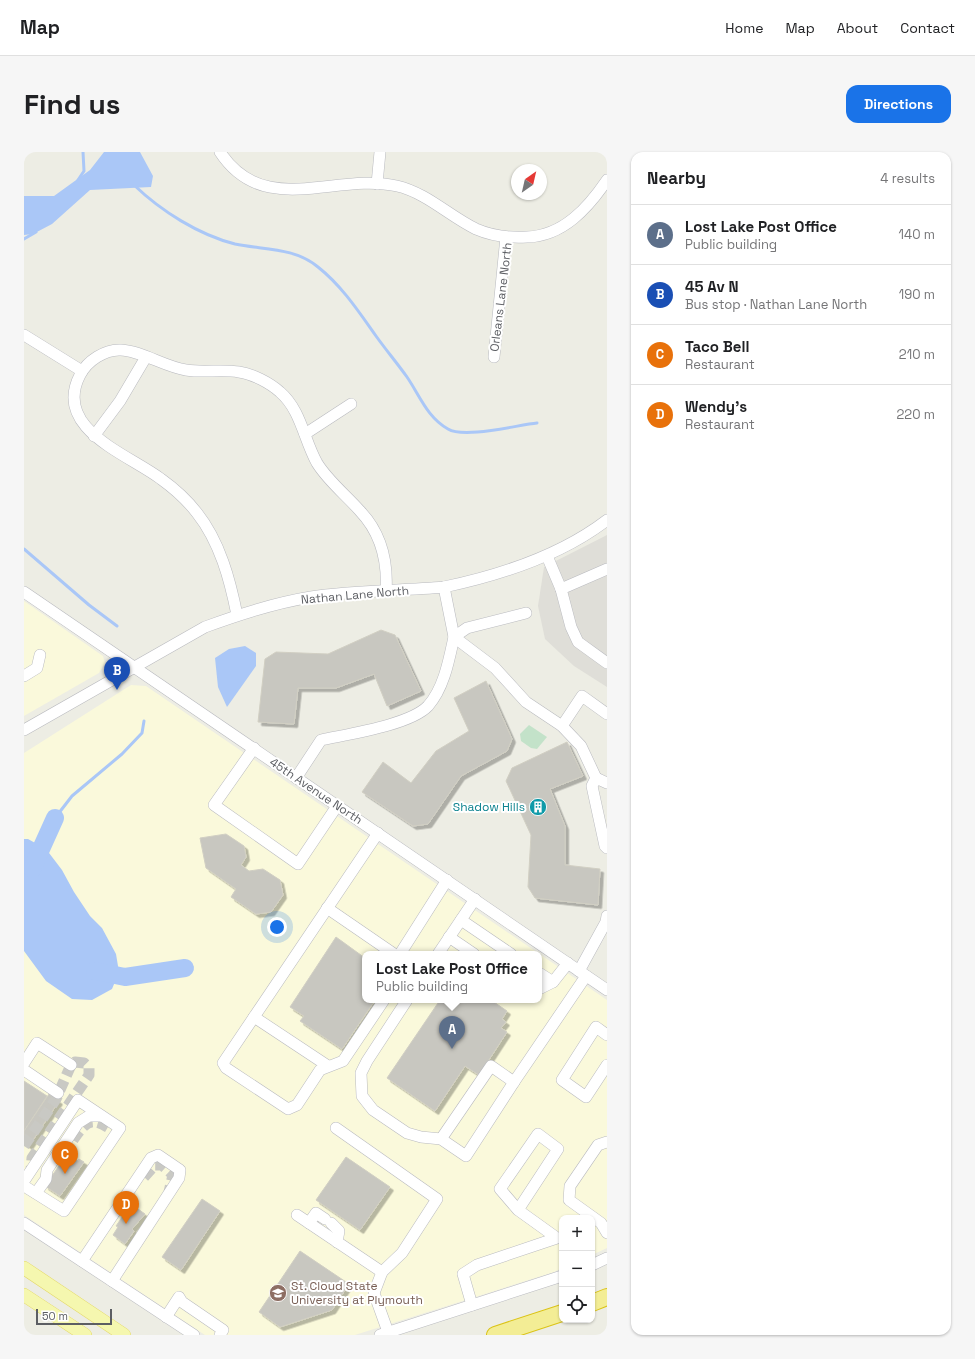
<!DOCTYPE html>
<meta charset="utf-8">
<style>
:root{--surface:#fff;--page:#f6f6f6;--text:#202124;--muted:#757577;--line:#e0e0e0;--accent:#1a73e8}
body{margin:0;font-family:"Space Grotesk",sans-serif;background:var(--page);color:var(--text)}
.controls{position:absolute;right:12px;bottom:12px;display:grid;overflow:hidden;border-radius:8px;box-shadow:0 1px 3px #0004}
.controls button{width:36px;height:36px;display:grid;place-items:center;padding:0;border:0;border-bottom:1px solid var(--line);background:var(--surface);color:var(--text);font:20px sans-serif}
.compass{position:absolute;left:487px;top:12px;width:36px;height:36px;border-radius:50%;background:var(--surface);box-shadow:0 1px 3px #0004;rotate:34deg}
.scale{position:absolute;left:12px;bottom:10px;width:76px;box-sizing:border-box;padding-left:4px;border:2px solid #5c5e63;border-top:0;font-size:11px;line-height:14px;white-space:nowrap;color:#5c5e63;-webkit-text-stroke:3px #fff;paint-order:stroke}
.you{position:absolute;left:253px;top:775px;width:14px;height:14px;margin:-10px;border:3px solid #fff;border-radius:50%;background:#1a73e8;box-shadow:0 0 0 6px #1a73e833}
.badge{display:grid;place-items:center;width:26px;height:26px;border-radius:50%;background:var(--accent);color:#fff;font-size:13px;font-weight:700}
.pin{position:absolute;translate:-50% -33px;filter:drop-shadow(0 1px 2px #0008)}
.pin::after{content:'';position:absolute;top:21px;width:14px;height:12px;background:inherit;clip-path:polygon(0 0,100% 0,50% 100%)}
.popup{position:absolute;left:338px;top:799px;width:180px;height:52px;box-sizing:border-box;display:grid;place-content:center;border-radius:8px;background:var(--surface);filter:drop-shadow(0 1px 3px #0005);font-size:13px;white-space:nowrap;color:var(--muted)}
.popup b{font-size:15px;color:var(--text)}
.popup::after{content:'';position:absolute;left:50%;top:100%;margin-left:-8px;border:8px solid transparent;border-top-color:var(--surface)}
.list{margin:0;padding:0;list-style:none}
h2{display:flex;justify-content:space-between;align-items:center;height:52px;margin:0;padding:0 16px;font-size:17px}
h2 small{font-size:13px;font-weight:400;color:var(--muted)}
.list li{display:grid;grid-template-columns:26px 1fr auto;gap:12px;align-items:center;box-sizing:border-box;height:60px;padding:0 16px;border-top:1px solid var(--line)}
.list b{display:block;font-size:15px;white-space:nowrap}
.list p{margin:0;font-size:13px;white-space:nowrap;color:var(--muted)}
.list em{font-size:13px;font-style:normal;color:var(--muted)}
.icon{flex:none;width:22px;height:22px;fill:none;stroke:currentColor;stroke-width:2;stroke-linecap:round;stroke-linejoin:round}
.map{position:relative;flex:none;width:583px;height:1183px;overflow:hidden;border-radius:12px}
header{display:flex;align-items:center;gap:24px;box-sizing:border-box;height:56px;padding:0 20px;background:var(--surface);border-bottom:1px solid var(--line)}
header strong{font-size:19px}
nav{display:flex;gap:22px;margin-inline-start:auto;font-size:14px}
.intro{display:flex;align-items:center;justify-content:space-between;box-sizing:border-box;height:96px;padding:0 24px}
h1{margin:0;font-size:28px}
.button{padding:10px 18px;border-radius:12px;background:var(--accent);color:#fff;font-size:14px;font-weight:700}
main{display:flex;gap:24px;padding:0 24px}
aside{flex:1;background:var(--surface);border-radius:12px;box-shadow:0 1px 3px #0004}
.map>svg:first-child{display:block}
</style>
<header>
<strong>Map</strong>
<nav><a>Home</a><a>Map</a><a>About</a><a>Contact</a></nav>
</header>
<div class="intro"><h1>Find us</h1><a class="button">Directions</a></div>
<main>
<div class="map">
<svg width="583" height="1183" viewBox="0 0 583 1183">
<defs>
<filter id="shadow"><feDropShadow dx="3.5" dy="3.5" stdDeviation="0" flood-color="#0004"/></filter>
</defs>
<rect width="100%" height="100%" fill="#edede4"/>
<g fill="#faf9db" fill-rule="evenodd">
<path d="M0,449L79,504L81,511L75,521L0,564Z"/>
<path d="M107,533L122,534L583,848V1096L568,1103V1066H538V1116L530,1120L331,1183H181L0,1063V601ZM341,802H515V848H341Z"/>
</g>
<path fill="#dfded8" d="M583,383V535L550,514L521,487L514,454L520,415Z"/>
<path fill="#c3e2c9" d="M505,573L523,585L513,597L507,596L497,589L496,582Z"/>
<g fill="#aac7f7">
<path d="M80,0H116L129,24L127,35L66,38L28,72L9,82L0,83V44H30L66,18Z"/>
<path d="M221,494L232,501V514L203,555L194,535L191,506L205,497Z"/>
<path d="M0,687H4L22,697L38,718L50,740L66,764L78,776L92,802L95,820L88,837L68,848L48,847L22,829L0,799Z"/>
</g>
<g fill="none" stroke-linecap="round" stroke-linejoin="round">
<g stroke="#aac7f7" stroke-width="3">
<path d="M54,28L60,19L59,0"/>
<path d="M110,33C137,59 175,83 211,92C239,98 270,95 294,115C318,134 335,160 352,184C362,198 373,211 383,225C396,244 403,265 424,277C440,287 493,273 513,271"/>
<path d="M0,87L12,80"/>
<path d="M0,397L65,453L93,474"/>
<path d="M31,666L48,644L98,602L118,581L120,569"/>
</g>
<g stroke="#aac7f7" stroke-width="18">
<path d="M8,717L31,666"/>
<path d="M71,819L101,825L161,816"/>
</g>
</g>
<g fill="#c8c7c0" stroke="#d1cfc3" filter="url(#shadow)">
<path d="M357,478L371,483L397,539L363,554L350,522L312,536H274L270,572L234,570L241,507L252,500L304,502Z"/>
<path d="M462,529L488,587L483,599L437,624L404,672L389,674L338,640L359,610L387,631L412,599L445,579L430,546Z"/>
<path d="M543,590L559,624L526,637L541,674V713L576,717L574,753L511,746L504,735L507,683L482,629L488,616Z"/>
<path d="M202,682L220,694L222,705L217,713L225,719L239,717L256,728L259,743L247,760L232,762L207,745L212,737L182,716L176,686Z"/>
<path d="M312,785L341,806V848H351L318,897L276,869L280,864L266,855Z"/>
<path d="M416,848H467L483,859L478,867L482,870L477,876L483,880L455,923L441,914L411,959L363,926Z"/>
<path d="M0,929L23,944L0,979Z"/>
<path d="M25,942L35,949L5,994L0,991V979Z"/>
<path d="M45,1003L54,1009L55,1007L60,1010L36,1044L21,1034L41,1005L44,1006Z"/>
<path d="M322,1005L366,1035L336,1078L292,1048Z"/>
<path d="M178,1047L196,1059L157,1118L138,1105Z"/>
<path d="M107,1052L121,1062L108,1077L110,1079L101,1092L89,1083L94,1075L92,1074Z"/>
<path d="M276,1099L325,1132L308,1158L256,1175L235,1160Z"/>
</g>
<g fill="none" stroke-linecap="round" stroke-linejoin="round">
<g stroke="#c9c9c4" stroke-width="11" stroke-dasharray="11 5.5" stroke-linecap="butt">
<path d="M49,988C65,964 70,966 93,981"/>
<path d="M0,994L32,947L47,913L51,910L60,911L65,916V923L8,1006L7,1019"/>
<path d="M120,1025L131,1013H138L149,1023L145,1040"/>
</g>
<defs>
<g id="minor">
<path d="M196,0C240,67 311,20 373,34C403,41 425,64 452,77C468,84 486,86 503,85C539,84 564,56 583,28"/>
<path d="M353,32L356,0"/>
<path d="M0,183L58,219"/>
<path d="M470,205L482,85"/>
<path d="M281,282L327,252"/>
<path d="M70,284L96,249L122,205"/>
<path d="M523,404L537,437"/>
<path d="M583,417L537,437L547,475L554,490L583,511"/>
<path d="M420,435L430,485L471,516L502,550L538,574L557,594L572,626"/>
<path d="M0,440L583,838"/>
<path d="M213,463C206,428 196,390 173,361C163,348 151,337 137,327C104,302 28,277 56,223C63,209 81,197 97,198C118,199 141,215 162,218C180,221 198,217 215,220C229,222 246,231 256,240C277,258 280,288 293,311C304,329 322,343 336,359C357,381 364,410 362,440"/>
<path d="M0,524L13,516L16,503"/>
<path d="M538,574L558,544L583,562"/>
<path d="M0,578L181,475C216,462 250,451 287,445C329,438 377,439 420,435C477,423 536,404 583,368"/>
<path d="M230,596L190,653L274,712L313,654"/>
<path d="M272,626L297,588C324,582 386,573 404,554C420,536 425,508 430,485L443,476L502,461"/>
<path d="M583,631L572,626L568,634L581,694L583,696"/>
<path d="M354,681L199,911L202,916L264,957L273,953L296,918L319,909L360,848"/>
<path d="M303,756L370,802"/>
<path d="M437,768L487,802"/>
<path d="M425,785L450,802"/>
<path d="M376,802L423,728"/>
<path d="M414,802L451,747"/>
<path d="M555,819L582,770L583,764"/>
<path d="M515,821L529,830"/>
<path d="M515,837L529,830L544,811"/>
<path d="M383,848L343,909L337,921L338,944L349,958L383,981L397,985L417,987L442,1004L490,930"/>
<path d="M230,865L304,914"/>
<path d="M583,883L572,875L538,928L562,945L583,913"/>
<path d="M0,911L13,891L47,913"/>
<path d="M0,918L34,941"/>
<path d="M312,976L413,1047L378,1101L358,1120"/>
<path d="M417,987L467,914L490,930L562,824"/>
<path d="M583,990L574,993L546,1034L545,1048L577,1071L583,1081"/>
<path d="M0,1029L54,948L96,976L40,1059L0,1034"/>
<path d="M12,1041L22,1027L23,1018L54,971L65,964H77"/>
<path d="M273,1063L358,1120L350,1141L364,1180"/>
<path d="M0,1071L170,1183"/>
<path d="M285,1071L292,1061L301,1067"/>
<path d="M307,1071L315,1079L313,1090"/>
<path d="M58,1109L127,1006L134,1003L156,1018L155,1026L88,1129"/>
<path d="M568,1113L583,1106"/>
<path d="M448,1153L439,1122L453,1113L533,1086L494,1058L534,997L514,982L476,1037L494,1058"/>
<path d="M142,1165L155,1145L158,1150L199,1178L196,1183"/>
<path d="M356,1183L538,1124"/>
</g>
<g id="major">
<path d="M0,1116L100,1183"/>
<path d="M0,1143L61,1183"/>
</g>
<g id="highway">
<path d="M568,1151L583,1145"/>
<path d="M471,1183L538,1161"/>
</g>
</defs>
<use href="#minor" stroke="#b9babf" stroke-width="12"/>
<use href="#major" stroke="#e4d866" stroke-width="14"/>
<use href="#highway" stroke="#dbc316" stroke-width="18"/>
<use href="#minor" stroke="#fff" stroke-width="11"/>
<use href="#major" stroke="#f5f7af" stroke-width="13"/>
<use href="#highway" stroke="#f3ed95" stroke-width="16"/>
</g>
<defs>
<symbol id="building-disc" viewBox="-11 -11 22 22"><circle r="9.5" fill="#0f9aa8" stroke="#fff"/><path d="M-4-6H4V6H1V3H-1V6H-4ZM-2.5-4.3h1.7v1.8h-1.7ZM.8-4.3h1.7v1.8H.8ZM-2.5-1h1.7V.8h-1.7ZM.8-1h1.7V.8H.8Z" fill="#fff"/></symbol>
<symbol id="university-disc" viewBox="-11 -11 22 22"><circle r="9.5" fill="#8d6e63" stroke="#fff"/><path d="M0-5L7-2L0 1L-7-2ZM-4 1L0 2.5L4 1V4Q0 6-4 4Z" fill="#fff"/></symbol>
</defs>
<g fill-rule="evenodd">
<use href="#building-disc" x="504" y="645" width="20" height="20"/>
<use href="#university-disc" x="244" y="1131" width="20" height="20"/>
</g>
<g text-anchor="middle" stroke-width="4" stroke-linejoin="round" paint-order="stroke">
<g font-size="12" fill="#5c5e63" stroke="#fff">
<text transform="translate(477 145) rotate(-83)" y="4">Orleans Lane North</text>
<text transform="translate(331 443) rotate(-5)" y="4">Nathan Lane North</text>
<text transform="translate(292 639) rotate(34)" y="4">45th Avenue North</text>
</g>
<g font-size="12" fill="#0d838f" stroke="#fff" text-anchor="end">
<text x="501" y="659">Shadow Hills</text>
</g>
<g font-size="12" fill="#785e54" stroke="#fff" text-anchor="start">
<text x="267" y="1138">St. Cloud State<tspan x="267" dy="14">University at Plymouth</tspan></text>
</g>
</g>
</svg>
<div class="controls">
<button>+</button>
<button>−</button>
<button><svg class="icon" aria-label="locate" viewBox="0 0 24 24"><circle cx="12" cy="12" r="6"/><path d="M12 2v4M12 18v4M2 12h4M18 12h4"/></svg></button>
</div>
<svg class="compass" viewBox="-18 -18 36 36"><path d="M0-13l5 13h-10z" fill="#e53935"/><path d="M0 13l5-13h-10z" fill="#757577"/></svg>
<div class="scale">50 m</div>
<div class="you"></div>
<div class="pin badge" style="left:428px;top:897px;background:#5c6f8a">A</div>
<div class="popup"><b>Lost Lake Post Office</b>Public building</div>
<div class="pin badge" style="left:93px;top:538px;background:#1a4fb4">B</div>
<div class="pin badge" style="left:41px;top:1022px;background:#e8710a">C</div>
<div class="pin badge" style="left:102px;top:1072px;background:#e8710a">D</div>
</div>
<aside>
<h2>Nearby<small>4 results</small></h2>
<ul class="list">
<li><span class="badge" style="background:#5c6f8a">A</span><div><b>Lost Lake Post Office</b><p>Public building</p></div><em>140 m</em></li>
<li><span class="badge" style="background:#1a4fb4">B</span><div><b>45 Av N</b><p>Bus stop · Nathan Lane North</p></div><em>190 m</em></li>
<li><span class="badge" style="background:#e8710a">C</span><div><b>Taco Bell</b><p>Restaurant</p></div><em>210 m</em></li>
<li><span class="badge" style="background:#e8710a">D</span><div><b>Wendy's</b><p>Restaurant</p></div><em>220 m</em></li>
</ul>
</aside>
</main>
